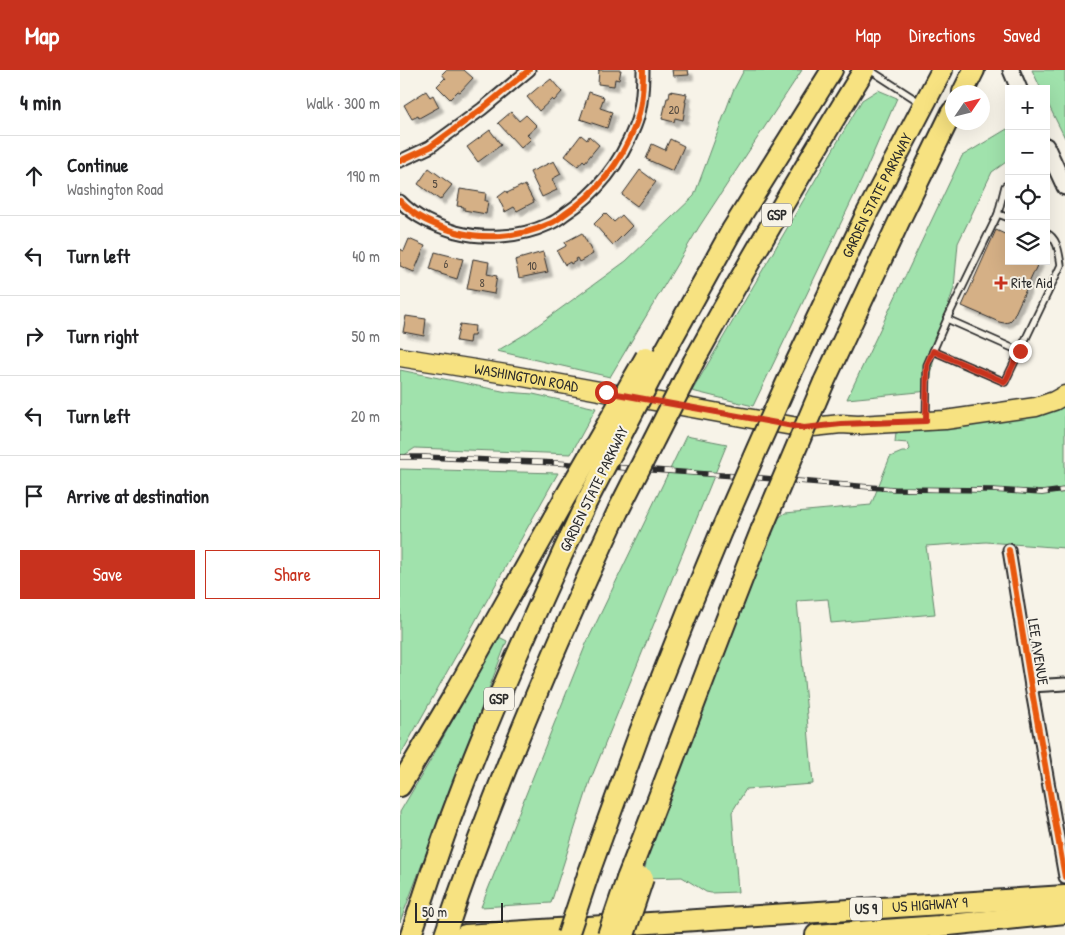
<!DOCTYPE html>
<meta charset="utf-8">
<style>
:root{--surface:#fff;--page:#f2f2f2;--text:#202124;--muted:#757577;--line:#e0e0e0;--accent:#c8321e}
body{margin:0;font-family:"Patrick Hand",sans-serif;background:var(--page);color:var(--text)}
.controls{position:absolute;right:15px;top:15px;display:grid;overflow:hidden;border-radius:0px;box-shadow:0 5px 20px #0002}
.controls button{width:45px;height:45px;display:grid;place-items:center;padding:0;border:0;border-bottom:1px solid var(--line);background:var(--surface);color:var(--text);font:25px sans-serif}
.compass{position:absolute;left:545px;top:15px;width:45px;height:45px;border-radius:50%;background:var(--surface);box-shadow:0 5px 20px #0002;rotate:55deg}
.scale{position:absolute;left:15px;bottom:12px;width:88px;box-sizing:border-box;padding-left:5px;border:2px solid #2b2b2b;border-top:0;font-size:14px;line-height:18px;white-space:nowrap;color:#2b2b2b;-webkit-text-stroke:4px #f7f3e8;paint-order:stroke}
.stop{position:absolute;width:15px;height:15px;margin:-11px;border:4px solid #c8321e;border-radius:50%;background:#fff}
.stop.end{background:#c8321e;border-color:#fff;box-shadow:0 1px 5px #0008}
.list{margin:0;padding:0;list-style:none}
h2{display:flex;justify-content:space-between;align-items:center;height:65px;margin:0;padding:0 20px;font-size:21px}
h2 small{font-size:16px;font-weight:400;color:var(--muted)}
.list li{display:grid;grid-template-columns:32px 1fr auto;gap:15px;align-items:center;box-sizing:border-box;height:80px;padding:0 20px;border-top:1px solid var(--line)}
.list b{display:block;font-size:19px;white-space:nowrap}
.list p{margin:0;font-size:16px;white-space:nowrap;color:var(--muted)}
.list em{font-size:16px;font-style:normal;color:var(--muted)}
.actions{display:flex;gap:10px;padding:15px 20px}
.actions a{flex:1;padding:11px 0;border:1px solid var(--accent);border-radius:0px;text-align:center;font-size:18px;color:var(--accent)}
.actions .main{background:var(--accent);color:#fff}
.icon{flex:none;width:28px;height:28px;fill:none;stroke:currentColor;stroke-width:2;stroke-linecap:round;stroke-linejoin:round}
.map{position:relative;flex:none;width:665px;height:865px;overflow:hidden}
header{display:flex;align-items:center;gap:30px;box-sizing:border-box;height:70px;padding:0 25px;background:var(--accent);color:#fff}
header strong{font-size:24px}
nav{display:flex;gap:28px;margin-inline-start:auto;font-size:18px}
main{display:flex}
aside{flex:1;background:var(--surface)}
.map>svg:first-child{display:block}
</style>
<header>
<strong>Map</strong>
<nav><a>Map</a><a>Directions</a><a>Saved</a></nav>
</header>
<main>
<aside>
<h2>4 min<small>Walk · 300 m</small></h2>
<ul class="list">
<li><svg class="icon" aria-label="ahead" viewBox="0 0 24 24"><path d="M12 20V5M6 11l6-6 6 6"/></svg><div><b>Continue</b><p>Washington Road</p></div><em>190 m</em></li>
<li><svg class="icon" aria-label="left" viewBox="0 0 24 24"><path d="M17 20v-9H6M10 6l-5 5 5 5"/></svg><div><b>Turn left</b></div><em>40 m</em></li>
<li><svg class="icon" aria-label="right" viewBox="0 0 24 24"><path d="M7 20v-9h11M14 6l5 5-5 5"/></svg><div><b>Turn right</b></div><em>50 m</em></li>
<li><svg class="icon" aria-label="left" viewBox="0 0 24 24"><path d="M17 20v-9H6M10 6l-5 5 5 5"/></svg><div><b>Turn left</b></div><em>20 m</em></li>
<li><svg class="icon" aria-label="arrive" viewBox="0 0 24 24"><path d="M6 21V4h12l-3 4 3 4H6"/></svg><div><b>Arrive at destination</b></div></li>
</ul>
<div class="actions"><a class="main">Save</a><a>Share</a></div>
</aside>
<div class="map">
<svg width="665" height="865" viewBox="0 0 665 865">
<defs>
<filter id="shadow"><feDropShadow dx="4.5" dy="4.5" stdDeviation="1" flood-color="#0004"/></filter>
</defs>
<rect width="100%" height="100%" fill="#f7f3e8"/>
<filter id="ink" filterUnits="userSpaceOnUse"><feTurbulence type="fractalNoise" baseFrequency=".02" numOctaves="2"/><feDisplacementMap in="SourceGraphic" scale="10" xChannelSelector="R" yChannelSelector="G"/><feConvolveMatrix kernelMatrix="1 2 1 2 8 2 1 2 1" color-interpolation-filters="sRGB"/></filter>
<g filter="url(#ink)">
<g fill="#a0e2ac" stroke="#66866c">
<path d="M344,0H402L299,157L210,307L97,281L127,263L226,191L294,126L333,21Z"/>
<path d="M632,0H665V68L646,30V19H641Z"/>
<path d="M478,20L497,28L462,109L353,336L292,321L462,30Z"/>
<path d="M607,59L609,63V90L592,102L558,173L554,218L536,272L529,321L447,329L562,86Z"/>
<path d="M0,300L107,322L133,324L196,338L171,384L15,378L0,388Z"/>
<path d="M654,331L665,337V478L586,472L526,476L535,544L431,553L428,529L397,531L413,714L346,719L332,742L338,822L311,823L306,822L282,807L243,808L258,733L361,461L385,443L471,435L490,387L502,382H507L510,379L508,373L495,372L497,352Z"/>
<path d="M286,366L327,374L190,711L151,833L81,837L186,574Z"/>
<path d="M0,399L158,403L0,686Z"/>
<path d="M99,567L107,571L0,852V742L30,691Z"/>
</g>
<g fill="#d5b086" stroke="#2b2b2b" filter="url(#shadow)">
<path d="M46,0H64L73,8L60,22L58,21L50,29L37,16L45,8L46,9L42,4Z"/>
<path d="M198,0H221L219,10L215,9L214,16L198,14L199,0Z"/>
<path d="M272,0H288L289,5L273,6Z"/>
<path d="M151,9L162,22L154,31L152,29L139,41L127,27L141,15L142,16Z"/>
<path d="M26,21L30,27L33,25L39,37L19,48L18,46L12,49L4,35Z"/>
<path d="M270,21L287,24L285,32H286L283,50L275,48L274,52L262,49L267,28H269Z"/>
<path d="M189,22L204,27L200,38L212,42L207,58L180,49Z"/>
<path d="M111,42L119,51L126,45L137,56L127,65L131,69L129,71L121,78L98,53Z"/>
<path d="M90,60L101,75L78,92L67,77Z"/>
<path d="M181,65L187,70L189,66L199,75L185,92L183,90L178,96L165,86Z"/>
<path d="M270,69L284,76L273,101L246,89L252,74L265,80Z"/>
<path d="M154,91L161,104L152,109L157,120L142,127L130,102Z"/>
<path d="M29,98L52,115L40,130L18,114Z"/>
<path d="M240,100L256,112L237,136L222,125Z"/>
<path d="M125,115L134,132L117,141L114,137L105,142L98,127L106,121L107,123L121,116V117Z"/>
<path d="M60,119L86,123L85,131H88L86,144L64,140V137L57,136Z"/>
<path d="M205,143L214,152L222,145L232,156L213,175L194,154Z"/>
<path d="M596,160L609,166V191H639L613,248L609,252L604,253L599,252L562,236Z"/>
<path d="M182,163L193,184L179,192L177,188L175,189L176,191L171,194L170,192L165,195L157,181L166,176L165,172Z"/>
<path d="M9,169L25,176L14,202L0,196V179L4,181Z"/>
<path d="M35,182L63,189L57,209L41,204V203L30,199Z"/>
<path d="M143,182L148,202L119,208L115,190Z"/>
<path d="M73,189L89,192L87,204L97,206L94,224L67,219Z"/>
<path d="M6,246L26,249L24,266L3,262Z"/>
<path d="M60,254L75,256L74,266H70L69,273L56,271Z"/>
</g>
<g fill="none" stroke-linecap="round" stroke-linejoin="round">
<defs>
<g id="lane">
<path d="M470,0L521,33"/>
<path d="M598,144L609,148"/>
<path d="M547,249L619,281"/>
<path d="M533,281L605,312L661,195C659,183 658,168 646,163"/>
<path d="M526,350L527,295L547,249L598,144L605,116L609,114"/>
</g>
<g id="street">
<path d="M0,91L30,77L82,39L129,0"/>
<path d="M0,131C16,148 34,155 56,162C71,166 86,167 101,166C117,165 134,161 149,154C155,152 160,148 165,144C197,123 221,92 235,56C242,39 243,19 243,0"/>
<path d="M609,480L631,616L665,807"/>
<path d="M631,616L665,614"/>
</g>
<g id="secondary">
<path d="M611,0L619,19"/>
<path d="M646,76L665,117"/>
</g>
<g id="primary">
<path id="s1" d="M0,287L112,305L336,346L404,358L441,354L458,355L545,350L636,337L654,331L665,325"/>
</g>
<g id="highway">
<path d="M563,22L574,0"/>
<path d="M294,291C348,193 405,96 464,0"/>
<path d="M258,294L332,160L432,0"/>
<path id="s2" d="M392,301L466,145L542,0"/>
<path d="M424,312L502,145L552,42"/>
<path d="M0,716L53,627L163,431"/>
<path d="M188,805L240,662L290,536L322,459"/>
<path d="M227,809C273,693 315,576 361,461"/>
<path d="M11,865C25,823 38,781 54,739C93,635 139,533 186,433"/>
<path d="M45,865C93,720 153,580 218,441"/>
<path id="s3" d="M65,865L665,826"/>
<path d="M416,865L539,856L665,843"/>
</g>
</defs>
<use href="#lane" stroke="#2b2b2b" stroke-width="9"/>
<use href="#street" stroke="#2b2b2b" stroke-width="15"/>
<use href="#secondary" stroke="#2b2b2b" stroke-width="19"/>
<use href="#primary" stroke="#2b2b2b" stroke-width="21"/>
<use href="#highway" stroke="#2b2b2b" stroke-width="24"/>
<use href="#lane" stroke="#f7f3e8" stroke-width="5.5"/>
<use href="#street" stroke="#f7f3e8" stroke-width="11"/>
<use href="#secondary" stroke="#f7f3e8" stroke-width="15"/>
<use href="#primary" stroke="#f7e281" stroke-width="18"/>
<use href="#highway" stroke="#f7e281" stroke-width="20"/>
<defs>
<path id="rail" d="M0,387H25L157,393L362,408L494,419L592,420L642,423L665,420"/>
</defs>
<use href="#rail" stroke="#2b2b2b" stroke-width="5.5"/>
<use href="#rail" stroke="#f7f3e8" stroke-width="4" stroke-dasharray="11" stroke-linecap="butt"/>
<defs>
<g id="highway-bridge">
<path d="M163,431L246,287"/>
<path d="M186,433L258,294"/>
<path d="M218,441L294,291"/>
<path d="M322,459L357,379L392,301"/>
<path d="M361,461L424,312"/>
<path d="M168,865L188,805"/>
<path d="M208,865L227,809"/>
<path d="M224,865L243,808"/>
</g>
</defs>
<use href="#highway-bridge" stroke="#2b2b2b" stroke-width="24" stroke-linecap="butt"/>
<use href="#highway-bridge" stroke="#f7e281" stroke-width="20"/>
<defs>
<g id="cycleway">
<path d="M0,91L30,77L82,39L129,0"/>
<path d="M0,131C16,148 34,155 56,162C71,166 86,167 101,166C117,165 134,161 149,154C155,152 160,148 165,144C197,123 221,92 235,56C242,39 243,19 243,0"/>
<path d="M609,480L631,616L665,807"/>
</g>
</defs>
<use href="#cycleway" stroke="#f7f3e8" stroke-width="9"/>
<use href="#cycleway" stroke="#e8590c" stroke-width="6"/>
</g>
</g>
<g fill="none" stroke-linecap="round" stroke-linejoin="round" filter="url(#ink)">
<path stroke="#c8321e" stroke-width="6" d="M206,322L404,358L441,354L526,351L527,295L533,281L605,312L620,281"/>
</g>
<path fill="#c8321e" stroke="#f7f3e8" stroke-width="2" d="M598.5 205.5h5v5h5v5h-5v5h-5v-5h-5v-5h5z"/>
<g text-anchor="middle" stroke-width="4" stroke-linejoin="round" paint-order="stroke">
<g font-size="12" fill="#564c42">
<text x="274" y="44">20</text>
<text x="35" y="118">5</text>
<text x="46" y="198">6</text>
<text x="132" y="200">10</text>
<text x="82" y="217">8</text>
</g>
<g fill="#f7f3e8" stroke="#686764" stroke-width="1">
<rect x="362" y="133.5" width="30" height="23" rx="4"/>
<rect x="84" y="617.5" width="30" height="23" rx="4"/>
<rect x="450" y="827.5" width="32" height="23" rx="4"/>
</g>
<g font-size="14" font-weight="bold" fill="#2b2b2b">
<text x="377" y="150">GSP</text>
<text x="99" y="634">GSP</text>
<text x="466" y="844">US 9</text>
</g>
<g font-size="15" fill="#2b2b2b" stroke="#f7f3e8">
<text dy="5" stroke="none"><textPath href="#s2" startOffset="195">GARDEN STATE PARKWAY</textPath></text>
<text dy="5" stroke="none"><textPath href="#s1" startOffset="128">WASHINGTON ROAD</textPath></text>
<text transform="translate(194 419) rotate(-64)" y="5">GARDEN STATE PARKWAY</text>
<text transform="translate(638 582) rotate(81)" y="5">LEE AVENUE</text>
<text dy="5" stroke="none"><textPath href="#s3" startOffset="466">US HIGHWAY 9</textPath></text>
</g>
<g font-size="15" fill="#2b2b2b" stroke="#f7f3e8" text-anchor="start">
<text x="611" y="218">Rite Aid</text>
</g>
</g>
</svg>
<div class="controls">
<button>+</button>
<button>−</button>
<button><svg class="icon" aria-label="locate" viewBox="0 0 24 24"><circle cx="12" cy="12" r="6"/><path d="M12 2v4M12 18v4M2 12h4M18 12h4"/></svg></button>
<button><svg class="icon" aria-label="layers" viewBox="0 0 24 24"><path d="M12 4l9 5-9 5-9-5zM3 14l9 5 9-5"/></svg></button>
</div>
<svg class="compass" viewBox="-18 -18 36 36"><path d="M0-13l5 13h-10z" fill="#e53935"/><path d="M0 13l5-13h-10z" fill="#757577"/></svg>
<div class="scale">50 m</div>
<div class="stop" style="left:206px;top:322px"></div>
<div class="stop end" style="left:620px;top:281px"></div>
</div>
</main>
